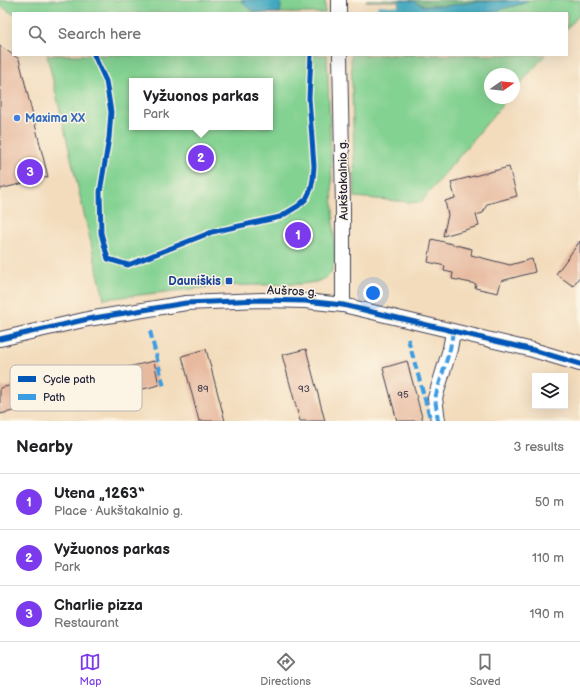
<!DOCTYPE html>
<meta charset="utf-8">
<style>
:root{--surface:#fff;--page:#f2f2f2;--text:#202124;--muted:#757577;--line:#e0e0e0;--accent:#7c3aed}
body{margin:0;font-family:"Balsamiq Sans",sans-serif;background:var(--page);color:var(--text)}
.controls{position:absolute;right:12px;bottom:12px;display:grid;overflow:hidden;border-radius:0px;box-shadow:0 4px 16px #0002}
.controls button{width:36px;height:36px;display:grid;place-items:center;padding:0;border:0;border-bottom:1px solid var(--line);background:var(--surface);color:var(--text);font:20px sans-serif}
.compass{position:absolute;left:484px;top:68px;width:36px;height:36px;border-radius:50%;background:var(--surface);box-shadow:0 4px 16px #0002;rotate:76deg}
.you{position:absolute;left:373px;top:293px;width:14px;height:14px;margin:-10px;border:3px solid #fff;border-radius:50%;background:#1a73e8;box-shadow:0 0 0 6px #1a73e833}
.badge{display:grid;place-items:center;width:26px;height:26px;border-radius:50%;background:var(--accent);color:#fff;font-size:13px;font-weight:700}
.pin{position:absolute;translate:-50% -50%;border:2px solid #fff;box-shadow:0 1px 4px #0006}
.popup{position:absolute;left:129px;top:78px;width:144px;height:52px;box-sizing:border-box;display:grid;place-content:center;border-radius:0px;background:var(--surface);filter:drop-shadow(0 1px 3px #0005);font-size:13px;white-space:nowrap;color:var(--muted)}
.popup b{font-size:15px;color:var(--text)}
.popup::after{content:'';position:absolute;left:50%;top:100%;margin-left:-8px;border:8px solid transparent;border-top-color:var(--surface)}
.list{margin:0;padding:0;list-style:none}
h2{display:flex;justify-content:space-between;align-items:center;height:52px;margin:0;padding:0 16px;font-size:17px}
h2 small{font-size:13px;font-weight:400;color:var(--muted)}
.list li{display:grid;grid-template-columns:26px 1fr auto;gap:12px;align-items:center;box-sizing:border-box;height:56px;padding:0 16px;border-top:1px solid var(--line)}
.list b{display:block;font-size:15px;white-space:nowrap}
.list p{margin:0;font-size:13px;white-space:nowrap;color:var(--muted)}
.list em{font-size:13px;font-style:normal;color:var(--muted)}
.icon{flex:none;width:22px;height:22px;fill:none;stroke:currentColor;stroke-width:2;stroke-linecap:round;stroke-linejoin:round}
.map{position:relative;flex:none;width:580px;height:421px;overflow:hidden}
.search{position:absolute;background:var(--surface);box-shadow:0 4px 16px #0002;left:12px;right:12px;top:12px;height:44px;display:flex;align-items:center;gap:10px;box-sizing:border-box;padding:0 14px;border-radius:0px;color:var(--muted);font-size:15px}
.sheet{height:220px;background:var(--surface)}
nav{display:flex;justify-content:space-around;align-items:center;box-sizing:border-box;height:56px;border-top:1px solid var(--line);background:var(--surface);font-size:11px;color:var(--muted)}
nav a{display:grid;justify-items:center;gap:2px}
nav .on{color:var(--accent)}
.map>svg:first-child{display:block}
</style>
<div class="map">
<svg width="580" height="421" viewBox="0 0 580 421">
<rect width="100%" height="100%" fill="#fcf5e5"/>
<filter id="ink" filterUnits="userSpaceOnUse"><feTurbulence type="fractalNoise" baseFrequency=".025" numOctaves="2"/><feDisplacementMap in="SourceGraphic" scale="8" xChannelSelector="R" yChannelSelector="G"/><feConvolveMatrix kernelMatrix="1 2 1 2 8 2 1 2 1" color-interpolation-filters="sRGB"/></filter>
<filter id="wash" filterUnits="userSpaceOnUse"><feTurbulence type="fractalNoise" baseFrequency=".012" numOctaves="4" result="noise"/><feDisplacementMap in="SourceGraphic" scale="16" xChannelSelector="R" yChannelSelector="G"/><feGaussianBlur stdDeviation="0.9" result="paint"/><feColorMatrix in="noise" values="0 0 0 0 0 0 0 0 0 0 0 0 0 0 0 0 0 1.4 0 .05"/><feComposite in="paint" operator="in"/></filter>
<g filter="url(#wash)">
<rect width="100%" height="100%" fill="#f3dcbc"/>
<g fill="#83d292" stroke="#527a66" fill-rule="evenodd">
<path d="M0,0H325V13H13V14L0,5Z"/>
<path d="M528,0H580V14L567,29V13H489L524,3Z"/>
<path d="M47,55H327L335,261L331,273L326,278L316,282L302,284L218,286L104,299ZM132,81H270V127H132Z"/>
<path d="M351,55H545L514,91V74H490V98H508L420,203L355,197Z"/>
</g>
<path fill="#6ab47c" stroke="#466b5c" d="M366,0H507L503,2H474L446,6H424L413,1H366Z"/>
<g fill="#41a9c1" stroke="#32667e">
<path d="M241,0H280L281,7L280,13C263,13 252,16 241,0Z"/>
<path d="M398,0L413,1L424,6H446L474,2L528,0L524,3L489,13H400Z"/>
</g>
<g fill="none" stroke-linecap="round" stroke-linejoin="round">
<path stroke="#41a9c1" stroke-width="4" d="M379,7L404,9"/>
</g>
<g id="blocks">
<g fill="#e7b99f">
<path d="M0,46L19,59L48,177L0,189Z"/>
<path d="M509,167L517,196L487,204L483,213L476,215L479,226L443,236L448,215L445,201L455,198L451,182Z"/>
<path d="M432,239L472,249L471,255L510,265L532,259L535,272L501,281L498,293L475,288L476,284L452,279L453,273L444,271L445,266L428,262Z"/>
<path d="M580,241V276L573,286L556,274Z"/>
<path d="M206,349L225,421H199L182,356Z"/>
<path d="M306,349L325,421H300L282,355Z"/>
<path d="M154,361L159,385L103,399L102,394L46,407L45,404L0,414V388L39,379L40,383L97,370L98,374Z"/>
<path d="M407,361L423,421H397L383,368Z"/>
</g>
</g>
</g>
<g filter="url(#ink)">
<use href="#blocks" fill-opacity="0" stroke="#413e4e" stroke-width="1"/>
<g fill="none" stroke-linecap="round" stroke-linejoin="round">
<defs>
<g id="minor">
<path d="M339,0V13"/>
<path d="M340,55L343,208V305"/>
<path d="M0,339L88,319L186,303L262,300L305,301L343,305L533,350L580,364"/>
<path d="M438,421L435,398L450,349L453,332"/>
</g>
</defs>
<use href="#minor" stroke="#413e4e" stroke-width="16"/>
<use href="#minor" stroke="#fff" stroke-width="14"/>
<g stroke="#3c9ce2" stroke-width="4" stroke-dasharray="8 4" stroke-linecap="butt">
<path d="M150,331L164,387"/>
<path d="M408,339L431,421"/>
<path d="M438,421L435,398L450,349L453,332"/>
</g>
<defs>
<g id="cycleway">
<path d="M94,55L106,81L111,112L109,138L100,192L101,233L108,259L128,265L212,232L280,217L298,206L306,199L311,189L313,179L314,166L309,98L311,55"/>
<path d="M0,339L88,319L186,303L262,300L305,301L343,305L533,350L580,364"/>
</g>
</defs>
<use href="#cycleway" stroke="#fcf5e5" stroke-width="8"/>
<use href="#cycleway" stroke="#0057b8" stroke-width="5"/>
</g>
</g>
<circle fill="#3f7fe0" stroke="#fcf5e5" stroke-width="1.5" cx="17" cy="118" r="4"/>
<rect fill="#1a4fb4" stroke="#fcf5e5" stroke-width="1.5" x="225" y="277" width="8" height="8" rx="2"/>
<g text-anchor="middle" stroke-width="3" stroke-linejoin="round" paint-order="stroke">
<g font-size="10" fill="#534854">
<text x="203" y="392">89</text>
<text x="304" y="392">93</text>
<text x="403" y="398">95</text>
</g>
<g font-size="12" font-weight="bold" fill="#366cbe" stroke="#fcf5e5" text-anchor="start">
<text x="25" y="122">Maxima XX</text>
</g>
<g font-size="12" fill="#22223b" stroke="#fcf5e5">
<text transform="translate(343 180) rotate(-91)" y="4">Aukštakalnio g.</text>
<text transform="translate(292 291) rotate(3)" y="4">Aušros g.</text>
</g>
<g font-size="12" font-weight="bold" fill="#164399" stroke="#fcf5e5" text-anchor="end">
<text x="221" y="285">Dauniškis</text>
</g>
</g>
<rect x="10" y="365" width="132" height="46" rx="6" fill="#fcf5e5" stroke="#bbb6b2" stroke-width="1"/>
<rect x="18" y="376" width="18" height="6" fill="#0057b8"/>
<rect x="18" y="394" width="18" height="6" fill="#3c9ce2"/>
<g font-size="11" fill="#22223b">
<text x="43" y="383">Cycle path</text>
<text x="43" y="401">Path</text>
</g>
</svg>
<div class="controls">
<button><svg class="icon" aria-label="layers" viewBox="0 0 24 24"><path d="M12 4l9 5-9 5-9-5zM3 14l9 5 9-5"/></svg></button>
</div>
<svg class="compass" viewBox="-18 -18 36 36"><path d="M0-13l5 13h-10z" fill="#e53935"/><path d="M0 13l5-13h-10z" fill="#757577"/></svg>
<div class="you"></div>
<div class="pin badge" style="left:298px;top:235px">1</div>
<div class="pin badge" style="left:201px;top:158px">2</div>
<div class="popup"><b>Vyžuonos parkas</b>Park</div>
<div class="pin badge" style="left:30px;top:172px">3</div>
<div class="search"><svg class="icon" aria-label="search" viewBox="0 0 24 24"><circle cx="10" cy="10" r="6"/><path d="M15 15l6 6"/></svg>Search here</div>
</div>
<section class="sheet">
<h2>Nearby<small>3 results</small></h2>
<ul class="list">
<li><span class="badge">1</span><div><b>Utena „1263“</b><p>Place · Aukštakalnio g.</p></div><em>50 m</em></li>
<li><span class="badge">2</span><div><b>Vyžuonos parkas</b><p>Park</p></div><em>110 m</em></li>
<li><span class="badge">3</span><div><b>Charlie pizza</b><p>Restaurant</p></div><em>190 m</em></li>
</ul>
</section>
<nav>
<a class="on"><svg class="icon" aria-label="map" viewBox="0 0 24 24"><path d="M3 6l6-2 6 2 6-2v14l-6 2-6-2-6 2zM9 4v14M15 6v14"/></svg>Map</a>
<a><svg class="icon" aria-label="directions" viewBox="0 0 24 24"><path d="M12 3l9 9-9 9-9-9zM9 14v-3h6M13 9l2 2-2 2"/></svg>Directions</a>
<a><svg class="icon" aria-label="saved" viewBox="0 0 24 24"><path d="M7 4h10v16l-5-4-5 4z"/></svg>Saved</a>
</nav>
